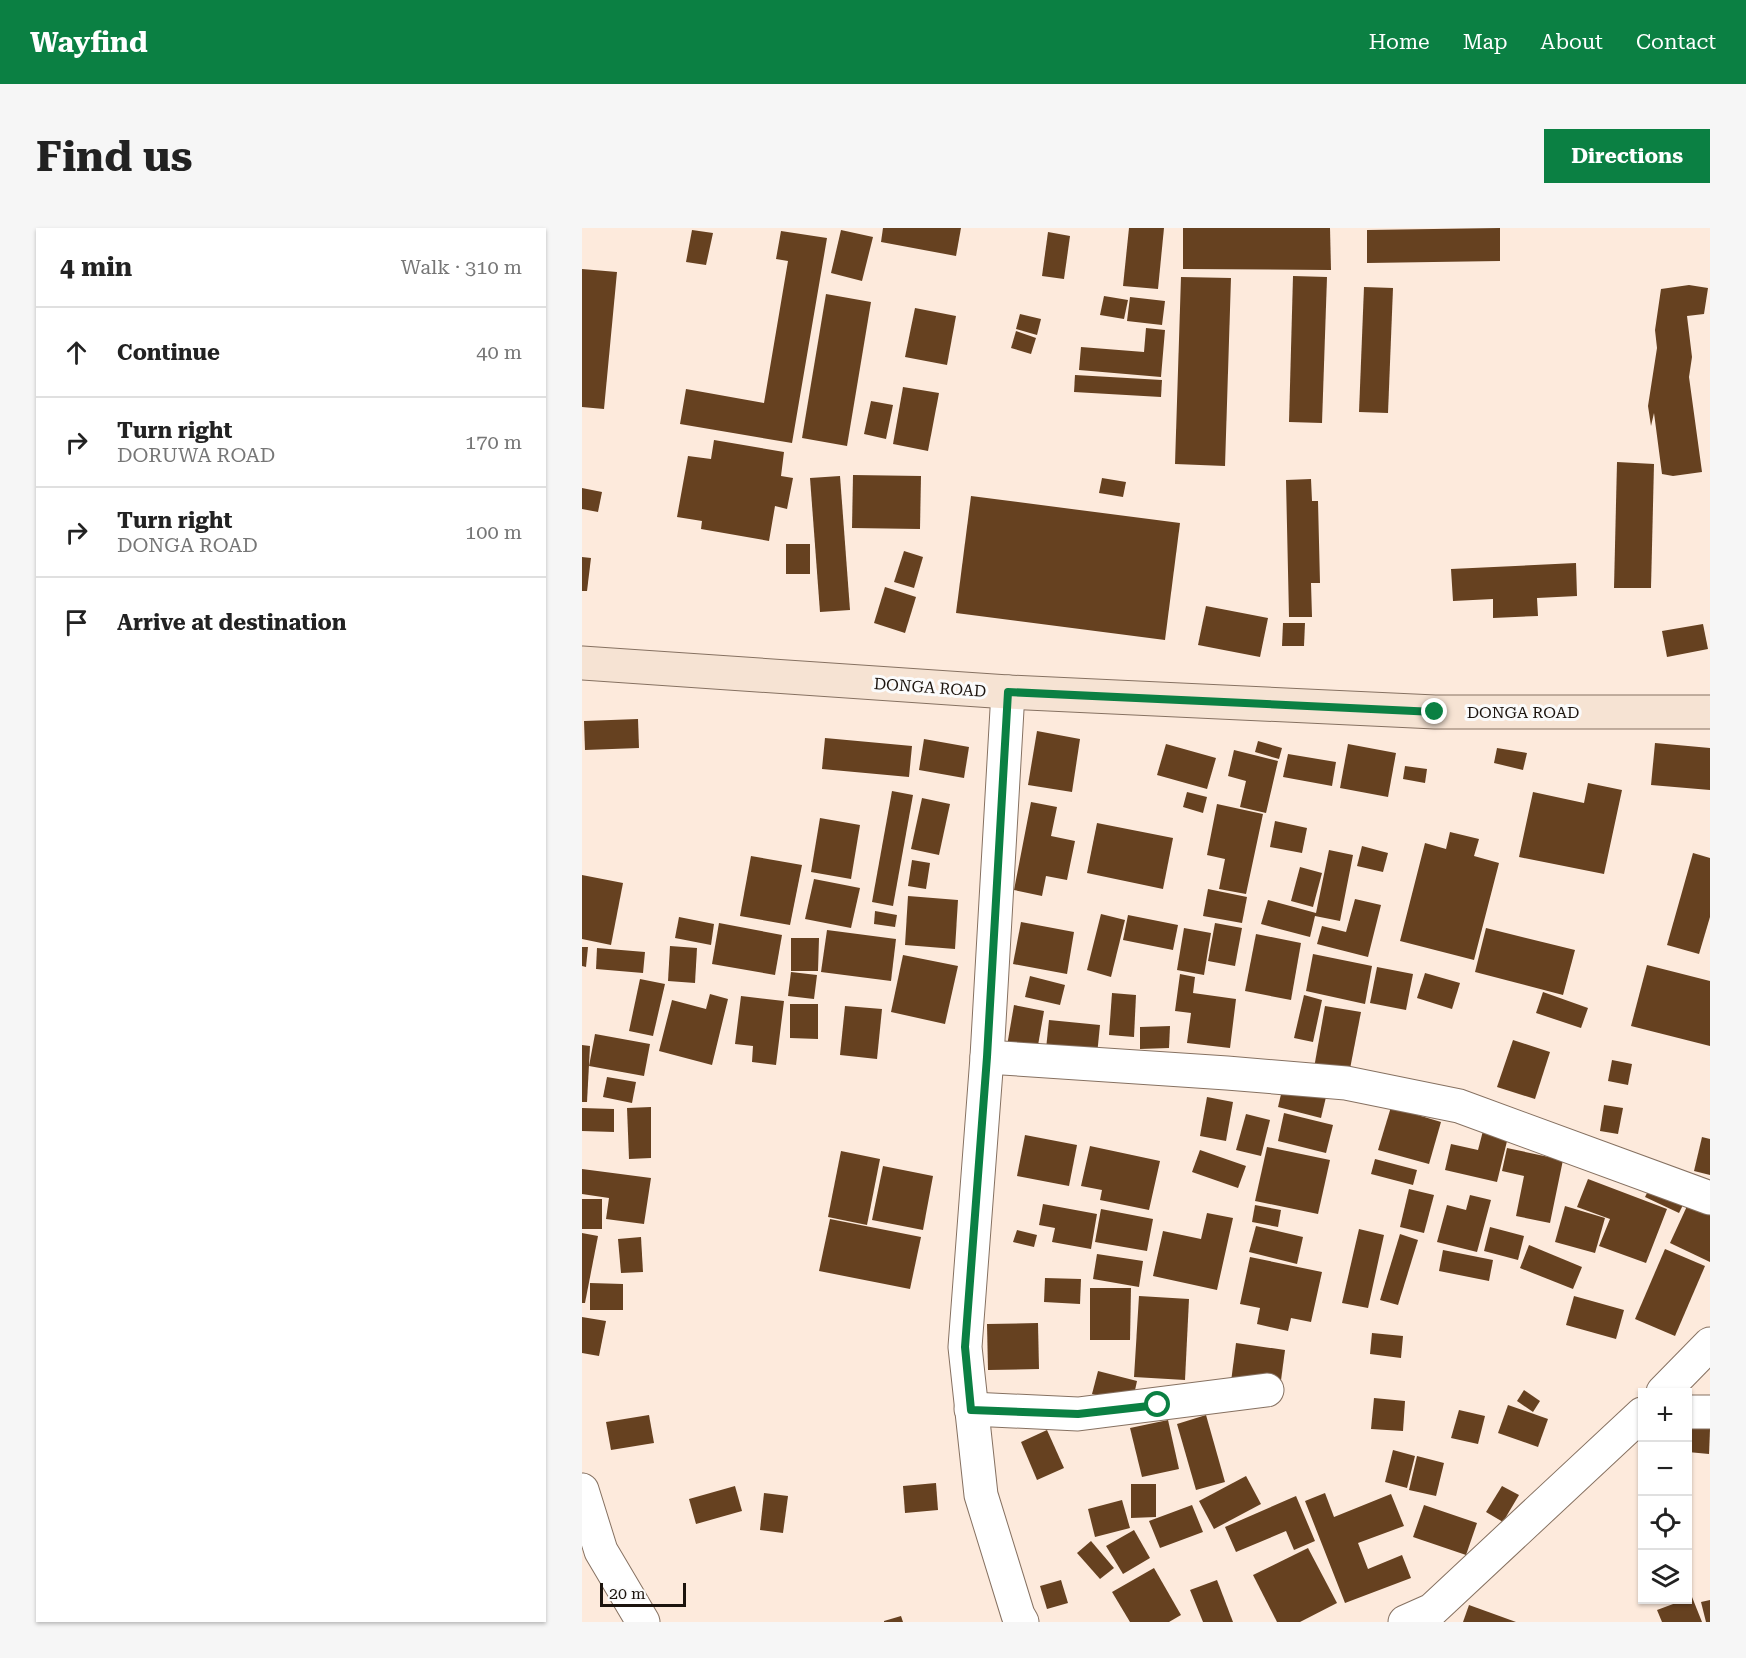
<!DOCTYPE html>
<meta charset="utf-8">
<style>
:root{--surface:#fff;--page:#f6f6f6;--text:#222;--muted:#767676;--line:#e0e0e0;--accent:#0b8043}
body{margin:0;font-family:"Roboto Serif",serif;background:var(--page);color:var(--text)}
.controls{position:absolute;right:18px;bottom:18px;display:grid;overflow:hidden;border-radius:0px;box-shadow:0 2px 4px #0004}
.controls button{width:54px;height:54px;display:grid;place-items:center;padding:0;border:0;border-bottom:2px solid var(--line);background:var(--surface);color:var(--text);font:30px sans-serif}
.scale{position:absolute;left:18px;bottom:15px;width:86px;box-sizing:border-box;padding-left:6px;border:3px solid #1c140e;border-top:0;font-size:16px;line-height:21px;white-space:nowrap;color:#1c140e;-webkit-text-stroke:4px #fbfbfb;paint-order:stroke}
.stop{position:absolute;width:18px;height:18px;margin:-14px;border:4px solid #0b8043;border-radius:50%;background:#fff}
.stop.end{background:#0b8043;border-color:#fff;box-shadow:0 2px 6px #0008}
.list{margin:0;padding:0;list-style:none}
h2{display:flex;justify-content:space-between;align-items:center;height:78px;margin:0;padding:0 24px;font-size:26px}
h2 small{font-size:20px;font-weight:400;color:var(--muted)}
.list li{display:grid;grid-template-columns:39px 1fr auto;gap:18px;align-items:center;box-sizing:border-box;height:90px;padding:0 24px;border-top:2px solid var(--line)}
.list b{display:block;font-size:22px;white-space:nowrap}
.list p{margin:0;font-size:20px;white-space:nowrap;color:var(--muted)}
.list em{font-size:20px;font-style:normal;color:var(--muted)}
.icon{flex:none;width:33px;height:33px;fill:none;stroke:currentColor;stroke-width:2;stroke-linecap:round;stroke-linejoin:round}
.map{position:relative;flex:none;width:1128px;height:1394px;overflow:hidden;border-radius:0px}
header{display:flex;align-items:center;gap:36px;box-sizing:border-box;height:84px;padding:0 30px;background:var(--accent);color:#fff}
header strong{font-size:28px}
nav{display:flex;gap:33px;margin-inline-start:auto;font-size:21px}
.intro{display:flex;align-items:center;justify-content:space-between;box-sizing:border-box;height:144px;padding:0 36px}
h1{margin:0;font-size:42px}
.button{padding:15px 27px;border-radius:0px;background:var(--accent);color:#fff;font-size:21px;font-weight:700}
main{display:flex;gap:36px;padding:0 36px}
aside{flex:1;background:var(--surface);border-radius:0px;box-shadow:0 2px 4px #0004}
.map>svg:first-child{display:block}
</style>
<header>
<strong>Wayfind</strong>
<nav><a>Home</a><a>Map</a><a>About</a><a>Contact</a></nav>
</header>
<div class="intro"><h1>Find us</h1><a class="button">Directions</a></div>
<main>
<aside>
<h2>4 min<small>Walk · 310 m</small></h2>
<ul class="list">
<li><svg class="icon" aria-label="ahead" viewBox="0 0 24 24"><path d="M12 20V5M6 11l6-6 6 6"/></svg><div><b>Continue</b></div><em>40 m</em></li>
<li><svg class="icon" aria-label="right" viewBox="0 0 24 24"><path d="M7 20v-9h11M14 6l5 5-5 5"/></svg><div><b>Turn right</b><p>DORUWA ROAD</p></div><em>170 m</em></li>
<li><svg class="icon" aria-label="right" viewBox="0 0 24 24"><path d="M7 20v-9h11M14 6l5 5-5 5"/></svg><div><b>Turn right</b><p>DONGA ROAD</p></div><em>100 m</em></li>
<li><svg class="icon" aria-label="arrive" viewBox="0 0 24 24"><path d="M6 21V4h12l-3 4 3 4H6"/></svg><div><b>Arrive at destination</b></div></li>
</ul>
</aside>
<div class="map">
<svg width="1128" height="1394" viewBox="0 0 1128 1394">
<rect width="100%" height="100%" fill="#fdeadc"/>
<g fill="#664120">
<path d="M301,0H379L374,28L299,14Z"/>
<path d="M547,0H582L576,61L541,58Z"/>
<path d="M601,0H748L749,42L601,41Z"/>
<path d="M918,0V33L785,35V2Z"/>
<path d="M110,2L131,5L124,37L104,34Z"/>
<path d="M259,2L291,9L280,53L249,45Z"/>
<path d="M199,3L245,10L210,215L98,196L104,161L182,175L206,33L194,31Z"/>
<path d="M466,4L488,8L482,51L460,48Z"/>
<path d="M0,41L35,44L22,181L0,179Z"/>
<path d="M711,48L745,49L740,195L707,194Z"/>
<path d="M599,49L649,50L643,238L593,236Z"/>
<path d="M1107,57L1126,60L1122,86L1105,88L1110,129L1107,149L1120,244L1091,248L1080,246L1072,185L1069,198L1066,178L1075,120L1073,102L1079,61Z"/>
<path d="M782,59L811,60L806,185L777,184Z"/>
<path d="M244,66L289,74L265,218L220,210Z"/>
<path d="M522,68L546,72L542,91L518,87Z"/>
<path d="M548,69L583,73L580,97L545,93Z"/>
<path d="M333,80L374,88L365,137L323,129Z"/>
<path d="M438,86L459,91L455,107L434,101Z"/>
<path d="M564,100L583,102L579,149L497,142L499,119L562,124Z"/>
<path d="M434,103L454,110L449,126L429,120Z"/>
<path d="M493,147L580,152L579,169L492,164Z"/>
<path d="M321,159L357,165L346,223L311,216Z"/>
<path d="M289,173L311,177L304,211L282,206Z"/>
<path d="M132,212L202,224L199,248L211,250L205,281L193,278L187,313L119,301L120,293L95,289L106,228L129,231Z"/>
<path d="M1035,234L1072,236L1069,360H1032Z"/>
<path d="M271,247L339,248L338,301L270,300Z"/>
<path d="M258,248L268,382L238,384L228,250Z"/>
<path d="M520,250L544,254L541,269L517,265Z"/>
<path d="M729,251L730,273H736L738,355H729L730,389H707L704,252Z"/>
<path d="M0,260L20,264L16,284L0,281Z"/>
<path d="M389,268L598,295L583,412L374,385Z"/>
<rect x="204" y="316" width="24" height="30"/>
<path d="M322,323L341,329L332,360L312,354Z"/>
<path d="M0,329L9,330L5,363H0Z"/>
<path d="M994,335L995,368L955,370L956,388L911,390V371L871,373L869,341Z"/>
<path d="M303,359L334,369L323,405L292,395Z"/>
<path d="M624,378L686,390L678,429L616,417Z"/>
<path d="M701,395H723L722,418H700Z"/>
<path d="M1121,396L1126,421L1085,429L1080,403Z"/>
<path d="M56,491L57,520L3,522L2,493Z"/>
<path d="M455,503L498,511L490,564L446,557Z"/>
<path d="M243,510L330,518L327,549L240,541Z"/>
<path d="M342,511L387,519L382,550L337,542Z"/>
<path d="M676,513L700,520L697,531L673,524Z"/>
<path d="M1073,515L1128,520V562L1069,557Z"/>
<path d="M584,516L634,530L625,561L575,547Z"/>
<path d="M766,516L814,525L806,569L758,560Z"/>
<path d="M915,520L945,525L941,542L912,535Z"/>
<path d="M652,522L696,533L684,585L658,579L664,553L646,548Z"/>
<path d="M706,526L754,534L750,558L701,549Z"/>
<path d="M823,538L845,541L843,555L821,551Z"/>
<path d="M1006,555L1040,562L1022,646L937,629L951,564L1002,575Z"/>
<path d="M310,563L331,567L311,678L290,674Z"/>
<path d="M605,564L625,569L621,585L601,579Z"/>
<path d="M340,570L368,576L357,627L329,621Z"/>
<path d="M449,574L475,579L469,608L493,613L485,652L464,648L460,668L432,662Z"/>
<path d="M635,576L681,586L664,666L637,661L643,631L625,627Z"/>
<path d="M238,590L278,597L269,651L229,644Z"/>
<path d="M693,593L725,600L720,625L688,619Z"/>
<path d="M515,595L591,610L581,661L505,645Z"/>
<path d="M868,604L897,611L892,628L917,635L892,732L818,713L843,615L864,621Z"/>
<path d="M780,618L806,625L801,644L775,638Z"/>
<path d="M747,622L771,627L758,693L733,688L728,709L679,696L686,672L734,685Z"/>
<path d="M1111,625L1128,630V689L1117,726L1085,717Z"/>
<path d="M169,628L220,637L208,697L158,688Z"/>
<path d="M330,632L348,635L344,661L326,658Z"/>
<path d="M718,639L740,645L731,679L709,673Z"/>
<path d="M0,647L41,655L29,717L0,711Z"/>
<path d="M232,651L278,660L269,700L223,691Z"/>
<path d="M626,661L665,669L660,695L621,688Z"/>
<path d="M326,668L376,672L373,721L323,717Z"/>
<path d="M773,671L799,677L786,729L735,716L740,698L764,704Z"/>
<path d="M293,683L315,687L313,699L292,696Z"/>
<path d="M519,686L543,692L529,749L505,742Z"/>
<path d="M546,687L596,697L591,722L541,712Z"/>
<path d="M97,689L132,696L129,717L93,710Z"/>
<path d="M439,694L492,704L485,746L431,736Z"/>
<path d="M137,695L200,707L193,747L130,736Z"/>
<path d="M633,695L660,700L653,738L626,733Z"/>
<path d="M602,700L629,705L622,747L595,742Z"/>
<path d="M904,700L993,722L981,767L893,744Z"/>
<path d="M245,702L314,711L309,753L239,744Z"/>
<path d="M674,706L719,715L709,772L663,763Z"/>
<path d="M209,710H237L236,743H209Z"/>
<path d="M88,718L115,720L113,755L86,753Z"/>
<path d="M0,719H6L4,739L0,738Z"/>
<path d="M15,720L63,724L61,745L14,741Z"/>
<path d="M731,726L790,738L783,776L724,763Z"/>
<path d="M321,727L376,738L363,796L309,784Z"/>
<path d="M1065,737L1128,753V818L1049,798Z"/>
<path d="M795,739L831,746L824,782L788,775Z"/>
<path d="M209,744L235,747L232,771L206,768Z"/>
<path d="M843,745L878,755L870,781L835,770Z"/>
<path d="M598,746L613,749L611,765L654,771L648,820L605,815L609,785L593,783Z"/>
<path d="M448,748L483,757L478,777L443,769Z"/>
<path d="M58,751L83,756L71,808L47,803Z"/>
<path d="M961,764L1006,780L999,800L954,785Z"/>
<path d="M530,765L554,767L552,809L527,807Z"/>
<path d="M128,766L146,771L130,837L77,823L90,772L124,781Z"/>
<path d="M722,767L740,772L731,814L712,810Z"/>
<path d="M159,768L202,773L194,837L170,834L171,818L153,816Z"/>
<path d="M208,776H236V811L208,810Z"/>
<path d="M432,777L462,783L455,823L425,818Z"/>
<path d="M263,778L300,781L295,831L258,827Z"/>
<path d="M743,778L779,784L767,846L732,840Z"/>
<path d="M467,792L518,797L515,827L464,821Z"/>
<path d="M588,798L587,820L558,821V799Z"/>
<path d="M13,806L68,816L62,848L7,838Z"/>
<path d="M931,812L968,824L953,871L915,859Z"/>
<path d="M0,817L8,818L5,874H0Z"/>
<path d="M1030,832L1050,836L1046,857L1026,853Z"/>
<path d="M25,849L54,854L50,875L21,869Z"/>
<path d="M701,858L744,869L739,890L696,879Z"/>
<path d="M625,869L651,874L644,913L618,908Z"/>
<path d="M1022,877L1041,880L1036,906L1018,903Z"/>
<path d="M69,879V930L47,931L45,880Z"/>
<path d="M809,879L859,894L847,936L796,922Z"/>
<path d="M0,880L32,881V904L0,903Z"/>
<path d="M702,885L751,897L744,925L696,913Z"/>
<path d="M664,886L688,892L679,928L654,922Z"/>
<path d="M902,899L927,905L915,954L863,942L869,916L896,922Z"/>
<path d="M443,907L495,917L487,958L435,948Z"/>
<path d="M1120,909L1128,911V947L1112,943Z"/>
<path d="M508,918L578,933L567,982L518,972L520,962L499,958Z"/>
<path d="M685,919L748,932L736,986L673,973Z"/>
<path d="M925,920L981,932L968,995L934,988L942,948L920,943Z"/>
<path d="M618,922L664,938L656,960L610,944Z"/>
<path d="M259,923L298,931L285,997L246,989Z"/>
<path d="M793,931L835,942L831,957L789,946Z"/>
<path d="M301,938L351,948L341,1002L290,992Z"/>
<path d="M0,941L69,950L62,996L24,991L27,970L0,966Z"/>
<path d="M1006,951L1085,981L1064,1035L1017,1018L1028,991L995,979Z"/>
<path d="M1071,953L1105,969L1097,985L1063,969Z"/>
<path d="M827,961L852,967L842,1005L818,999Z"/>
<path d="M888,967L909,972L895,1024L855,1014L865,977L884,982Z"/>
<rect x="0" y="971" width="20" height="30"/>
<path d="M461,976L515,986L509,1021L470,1014L473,1000L457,997Z"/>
<path d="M1106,976L1128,986V1034L1088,1015Z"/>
<path d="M673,977L699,982L696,999L670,994Z"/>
<path d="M983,978L1023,990L1013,1025L973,1014Z"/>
<path d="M519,981L571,991L565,1023L513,1014Z"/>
<path d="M625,985L651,990L635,1062L571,1048L581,1003L619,1011Z"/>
<path d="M248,991L339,1009L328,1061L237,1043Z"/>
<path d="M674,998L721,1009L715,1036L667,1024Z"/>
<path d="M908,999L942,1008L936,1032L902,1023Z"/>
<path d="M777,1001L802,1007L786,1080L760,1075Z"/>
<path d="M435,1002L455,1007L452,1019L431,1014Z"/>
<path d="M0,1005L16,1008L3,1075H0Z"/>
<path d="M818,1006L836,1012L816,1077L798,1072Z"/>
<path d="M59,1009L61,1044L39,1045L36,1011Z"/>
<path d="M947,1017L1000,1039L991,1061L938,1040Z"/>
<path d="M1083,1021L1123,1038L1093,1108L1053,1091Z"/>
<path d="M861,1022L911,1032L907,1053L857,1043Z"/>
<path d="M515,1026L561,1033L557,1059L511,1051Z"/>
<path d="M668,1029L740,1044L729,1094L709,1090L706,1103L675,1096L678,1080L658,1076Z"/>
<path d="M463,1050L499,1051L498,1076L462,1074Z"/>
<path d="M8,1055L41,1056V1082H8Z"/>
<path d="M508,1060H549L548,1112H508Z"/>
<path d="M557,1068L607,1071L603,1152L552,1149Z"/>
<path d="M992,1068L1042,1082L1034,1111L984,1097Z"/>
<path d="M0,1089L24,1093L17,1128L0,1125Z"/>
<path d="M456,1095L457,1141L406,1142L405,1096Z"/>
<path d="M790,1105L821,1108L819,1130L788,1126Z"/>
<path d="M654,1115L703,1122L696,1175L647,1169Z"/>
<path d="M516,1143L555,1153L550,1176L510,1166Z"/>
<path d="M942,1162L958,1173L951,1184L935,1173Z"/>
<path d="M792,1170L823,1173L821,1203L789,1201Z"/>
<path d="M926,1177L966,1191L956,1219L916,1205Z"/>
<path d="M877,1182L903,1188L896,1216L869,1210Z"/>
<path d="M67,1187L72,1215L29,1222L24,1194Z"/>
<path d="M624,1187L643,1254L614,1262L595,1196Z"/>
<path d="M586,1192L597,1241L560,1249L548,1200Z"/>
<path d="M1106,1199L1128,1201L1127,1226L1106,1224Z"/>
<path d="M465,1202L482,1240L455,1252L439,1214Z"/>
<path d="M811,1222L833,1228L825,1260L803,1254Z"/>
<path d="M835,1228L862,1235L854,1268L827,1262Z"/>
<path d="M664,1248L679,1276L632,1301L617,1273Z"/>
<path d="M354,1255L356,1282L323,1285L321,1258Z"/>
<path d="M549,1256H574V1289L549,1290Z"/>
<path d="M153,1258L160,1283L114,1296L107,1271Z"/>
<path d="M920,1258L937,1267L921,1294L904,1284Z"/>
<path d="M182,1265L206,1268L201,1305L178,1302Z"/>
<path d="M743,1265L752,1289L809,1266L822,1298L776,1315L786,1341L820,1327L829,1350L763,1375L723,1273Z"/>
<path d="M714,1268L733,1313L712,1322L704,1303L654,1324L643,1299Z"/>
<path d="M540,1272L548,1300L513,1309L506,1281Z"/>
<path d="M610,1277L621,1304L578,1320L567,1293Z"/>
<path d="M842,1277L895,1295L884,1327L831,1309Z"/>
<path d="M552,1302L568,1330L541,1346L524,1318Z"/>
<path d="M509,1313L532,1340L518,1351L495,1325Z"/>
<path d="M726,1320L755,1375L718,1394H695L671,1347Z"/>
<path d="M572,1340L599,1387L587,1394H548L530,1364Z"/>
<path d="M479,1352L486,1375L465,1381L458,1358Z"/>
<path d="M635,1352L651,1394H621L608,1362Z"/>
<path d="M1110,1369L1120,1394H1080L1075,1382Z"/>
<path d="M1128,1372V1394H1124L1119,1374Z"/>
<path d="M887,1377L934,1394H881Z"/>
<path d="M319,1388L321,1394H302V1393Z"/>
</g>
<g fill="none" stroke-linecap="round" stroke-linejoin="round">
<defs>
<g id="street">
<path d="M426,464L405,829L383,1119L399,1267L436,1387L440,1394"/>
<path d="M405,829L645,845L764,855L877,878L1128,970"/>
<path d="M1081,1164L1128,1116"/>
<path d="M389,1181L496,1186L685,1162"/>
<path d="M1106,1184H1128"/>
<path d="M0,1262L19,1323L61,1394"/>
<path d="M823,1394L850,1382L1060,1186"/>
</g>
<path id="secondary" d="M0,435L426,464L853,484H1128"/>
</defs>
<use href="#street" stroke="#867161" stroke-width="35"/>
<use href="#secondary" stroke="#867161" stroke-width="35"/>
<use href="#street" stroke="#fff" stroke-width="33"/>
<use href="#secondary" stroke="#f6e3d3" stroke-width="33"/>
</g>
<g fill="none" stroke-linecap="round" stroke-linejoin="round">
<path stroke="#0b8043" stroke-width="8" d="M576,1177L496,1186L389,1182L383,1119L405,829L426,464L853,484"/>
</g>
<g text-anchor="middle" stroke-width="6" stroke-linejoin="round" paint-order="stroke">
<g font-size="16" fill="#1c140e" stroke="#fbfbfb">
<text transform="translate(348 459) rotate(4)" y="6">DONGA ROAD</text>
<text x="941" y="490">DONGA ROAD</text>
</g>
</g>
</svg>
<div class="controls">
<button>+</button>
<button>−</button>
<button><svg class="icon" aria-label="locate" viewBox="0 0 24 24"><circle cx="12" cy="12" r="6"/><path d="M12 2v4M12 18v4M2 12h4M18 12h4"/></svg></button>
<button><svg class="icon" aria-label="layers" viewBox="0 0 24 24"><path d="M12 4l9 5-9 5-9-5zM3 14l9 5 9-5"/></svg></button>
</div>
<div class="scale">20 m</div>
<div class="stop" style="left:576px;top:1177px"></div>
<div class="stop end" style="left:853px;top:484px"></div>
</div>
</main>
